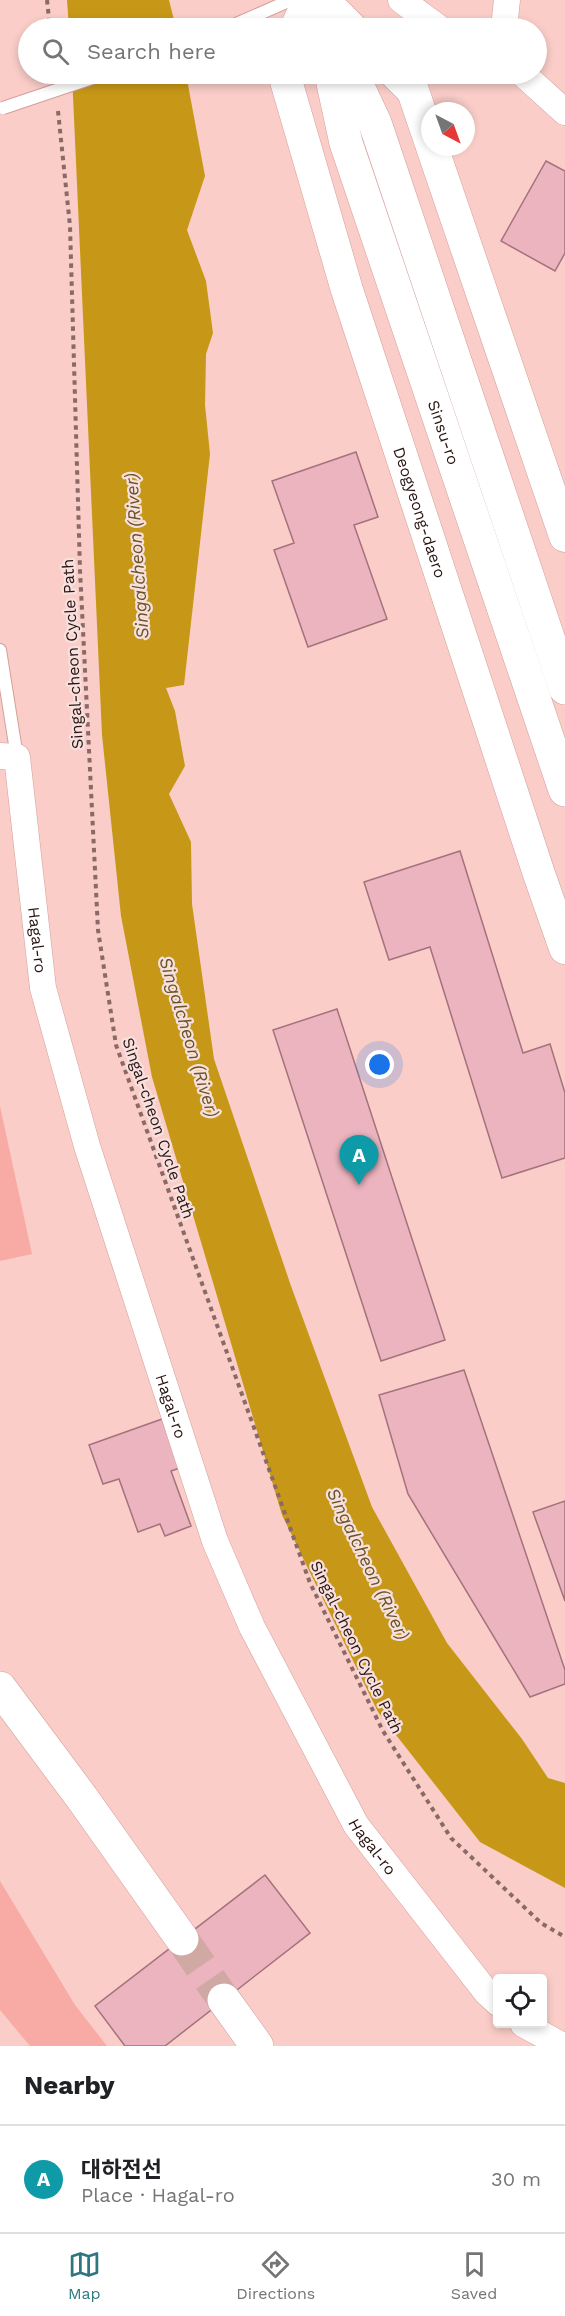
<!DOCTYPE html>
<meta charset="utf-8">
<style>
:root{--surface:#fff;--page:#f2f2f2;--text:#202124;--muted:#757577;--line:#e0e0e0;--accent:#2f777f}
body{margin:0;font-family:"Work Sans","Noto Sans KR",sans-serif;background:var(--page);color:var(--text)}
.controls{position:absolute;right:18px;bottom:18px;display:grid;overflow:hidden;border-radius:6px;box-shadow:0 3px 9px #0003}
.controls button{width:54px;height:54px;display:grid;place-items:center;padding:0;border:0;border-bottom:2px solid var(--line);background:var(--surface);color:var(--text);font:30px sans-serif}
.compass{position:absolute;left:421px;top:102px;width:54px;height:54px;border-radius:50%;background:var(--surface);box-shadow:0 3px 9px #0003;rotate:139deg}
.you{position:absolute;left:380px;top:1065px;width:21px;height:21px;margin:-15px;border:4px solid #fff;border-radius:50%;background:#1a73e8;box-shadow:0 0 0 9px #1a73e833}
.badge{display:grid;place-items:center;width:39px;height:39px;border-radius:50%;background:var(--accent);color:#fff;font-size:20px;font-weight:700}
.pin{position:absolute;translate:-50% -50px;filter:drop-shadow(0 2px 3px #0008)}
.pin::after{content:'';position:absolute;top:32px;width:21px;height:18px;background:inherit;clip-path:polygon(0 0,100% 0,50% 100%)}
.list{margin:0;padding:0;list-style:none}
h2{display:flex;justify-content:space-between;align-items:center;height:78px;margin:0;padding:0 24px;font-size:26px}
h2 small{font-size:20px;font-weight:400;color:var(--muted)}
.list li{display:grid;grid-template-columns:39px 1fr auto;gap:18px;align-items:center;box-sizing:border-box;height:108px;padding:0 24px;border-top:2px solid var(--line)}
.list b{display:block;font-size:22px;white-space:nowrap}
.list p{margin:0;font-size:20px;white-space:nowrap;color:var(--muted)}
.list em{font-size:20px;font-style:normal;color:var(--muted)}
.icon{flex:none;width:33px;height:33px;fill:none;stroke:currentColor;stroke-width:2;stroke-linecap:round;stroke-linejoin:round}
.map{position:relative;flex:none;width:565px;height:2046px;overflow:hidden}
.search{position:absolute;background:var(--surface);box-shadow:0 3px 9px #0003;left:18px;right:18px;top:18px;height:66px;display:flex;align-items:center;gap:15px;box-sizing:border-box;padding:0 21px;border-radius:33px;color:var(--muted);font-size:22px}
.sheet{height:186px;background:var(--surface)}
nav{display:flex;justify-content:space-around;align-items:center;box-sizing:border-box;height:84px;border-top:2px solid var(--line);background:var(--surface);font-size:16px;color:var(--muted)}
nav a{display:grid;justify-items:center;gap:3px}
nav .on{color:var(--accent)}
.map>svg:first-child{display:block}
</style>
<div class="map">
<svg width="565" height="2046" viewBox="0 0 565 2046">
<rect width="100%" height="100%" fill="#facdc8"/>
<g fill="#f7aba4">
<path d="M0,1106L32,1254L0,1261Z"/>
<path d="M0,1881L75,2005L107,2046H30L0,2010Z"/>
</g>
<g fill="#c79817">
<path d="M67,0H169L176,28H69Z"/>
<path d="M72,74H186L205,176L187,230L206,281L213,333L206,354L205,405L210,454L184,685L166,688L175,711L185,766L169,794L191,842L192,904L214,1059L291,1286L372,1507L447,1643L522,1739L548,1778L565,1783V1888L480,1842L378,1712L282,1515L152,1077L121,916L102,735Z"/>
</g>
<g fill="#ebb4bf" stroke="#a4727c" stroke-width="1.5">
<path d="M546,161L565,171V253L555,271L501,241Z"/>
<path d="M356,452L378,517L354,525L387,619L308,647L274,550L294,543L272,481Z"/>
<path d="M460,851L523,1053L550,1044L565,1093V1158L502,1178L430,947L389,960L364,882Z"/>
<path d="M337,1009L445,1340L381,1361L273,1030Z"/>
<path d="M464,1370L565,1670V1684L530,1697L408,1494L379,1395Z"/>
<path d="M162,1419L180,1468L171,1471L191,1526L165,1536L160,1524L138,1532L119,1479L103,1484L89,1445Z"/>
<path d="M565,1501V1601L533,1512Z"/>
<path d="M265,1875L310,1933L165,2046H125L95,2006Z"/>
</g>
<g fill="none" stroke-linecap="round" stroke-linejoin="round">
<path stroke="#d0a8a4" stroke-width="33" stroke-dasharray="33 16" stroke-linecap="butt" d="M182,1939L224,2000"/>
<defs>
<g id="service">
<path d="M227,28L291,0"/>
<path d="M0,650L17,757"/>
</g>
<g id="minor">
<path d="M401,0L439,28"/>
<path d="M504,28L507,0"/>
<path d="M523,74L565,112"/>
<path id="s1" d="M0,756L17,757L43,988L87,1146L215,1541L252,1627L356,1825L487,1993L498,2003"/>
<path d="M523,2024L563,2046"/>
</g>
<g id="tertiary">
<path d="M323,0L351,28"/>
<path d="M296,28L309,0"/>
<path id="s2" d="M284,74L347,290L539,874L565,948"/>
<path d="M396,74L413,91L430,141"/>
<path d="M432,147L565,536"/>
</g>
<g id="primary">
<path d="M318,0L331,28"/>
<path id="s3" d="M331,74L346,143L565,790"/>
<path d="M352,74L375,123L565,688"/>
</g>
<g id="motorway">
<path d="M0,1688L82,1798L182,1939"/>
<path d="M224,2000L257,2046"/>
</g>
</defs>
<use href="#service" stroke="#d49e99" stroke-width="14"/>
<use href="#minor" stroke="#d49e99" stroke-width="27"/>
<use href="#tertiary" stroke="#d49e99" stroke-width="33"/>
<use href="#primary" stroke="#d49e99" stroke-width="34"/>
<use href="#motorway" stroke="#d49e99" stroke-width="34"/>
<g stroke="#896a66" stroke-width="4" stroke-dasharray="4.5 4.5" stroke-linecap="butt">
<path d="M47,0L50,28"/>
<path d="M58,111L70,226L80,570L98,930L116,1045L310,1583L383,1731L451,1838L541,1923L565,1937"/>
</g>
<use href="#service" stroke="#fff" stroke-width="12"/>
<use href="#minor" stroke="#fff" stroke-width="26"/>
<use href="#tertiary" stroke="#fff" stroke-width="32"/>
<use href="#primary" stroke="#fff" stroke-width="33"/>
<use href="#motorway" stroke="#fff" stroke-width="33"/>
<defs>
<path id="service-bridge" d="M3,108L104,74"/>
</defs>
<use href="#service-bridge" stroke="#d49e99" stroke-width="14" stroke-linecap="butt"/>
<use href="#service-bridge" stroke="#fff" stroke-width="12"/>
</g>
<g text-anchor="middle" stroke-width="4.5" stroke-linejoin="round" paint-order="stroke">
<g font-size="16" fill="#281412" stroke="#f7e0de">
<text dy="6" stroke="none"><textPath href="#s3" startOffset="376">Sinsu-ro</textPath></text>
<text dy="6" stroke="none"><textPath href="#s2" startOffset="459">Deogyeong-daero</textPath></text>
<text transform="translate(72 654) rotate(-93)" y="6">Singal-cheon Cycle Path</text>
<text dy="6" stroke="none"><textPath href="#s1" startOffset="201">Hagal-ro</textPath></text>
<text transform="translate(159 1128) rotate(71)" y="6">Singal-cheon Cycle Path</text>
<text dy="6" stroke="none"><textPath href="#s1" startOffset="687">Hagal-ro</textPath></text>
<text transform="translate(357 1647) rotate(64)" y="6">Singal-cheon Cycle Path</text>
<text dy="6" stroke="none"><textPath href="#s1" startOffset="1173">Hagal-ro</textPath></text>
</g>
<g font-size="18" font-style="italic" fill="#685427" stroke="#f7e0de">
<text transform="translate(137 556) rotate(-94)" y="6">Singalcheon (River)</text>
<text transform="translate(189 1037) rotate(73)" y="6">Singalcheon (River)</text>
<text transform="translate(368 1564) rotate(64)" y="6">Singalcheon (River)</text>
</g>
</g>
</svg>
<div class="controls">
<button><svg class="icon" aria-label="locate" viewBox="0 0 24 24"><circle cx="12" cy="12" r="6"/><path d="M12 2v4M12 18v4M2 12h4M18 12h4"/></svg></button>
</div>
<svg class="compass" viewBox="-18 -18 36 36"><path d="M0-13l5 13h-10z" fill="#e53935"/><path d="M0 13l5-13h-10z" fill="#757577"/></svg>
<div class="you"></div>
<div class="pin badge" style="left:359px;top:1185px;background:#0f9aa8">A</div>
<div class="search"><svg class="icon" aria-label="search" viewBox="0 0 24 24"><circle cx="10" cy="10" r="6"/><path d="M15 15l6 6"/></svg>Search here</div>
</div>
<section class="sheet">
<h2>Nearby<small></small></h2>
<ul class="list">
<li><span class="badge" style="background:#0f9aa8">A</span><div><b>대하전선</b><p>Place · Hagal-ro</p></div><em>30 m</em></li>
</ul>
</section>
<nav>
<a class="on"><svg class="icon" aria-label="map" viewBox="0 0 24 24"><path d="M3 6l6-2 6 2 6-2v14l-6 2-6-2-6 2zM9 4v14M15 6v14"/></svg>Map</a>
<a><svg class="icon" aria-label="directions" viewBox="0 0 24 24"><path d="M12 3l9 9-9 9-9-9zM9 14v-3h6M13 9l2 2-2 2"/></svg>Directions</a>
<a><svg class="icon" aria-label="saved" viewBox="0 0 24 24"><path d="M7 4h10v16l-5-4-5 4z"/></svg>Saved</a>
</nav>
